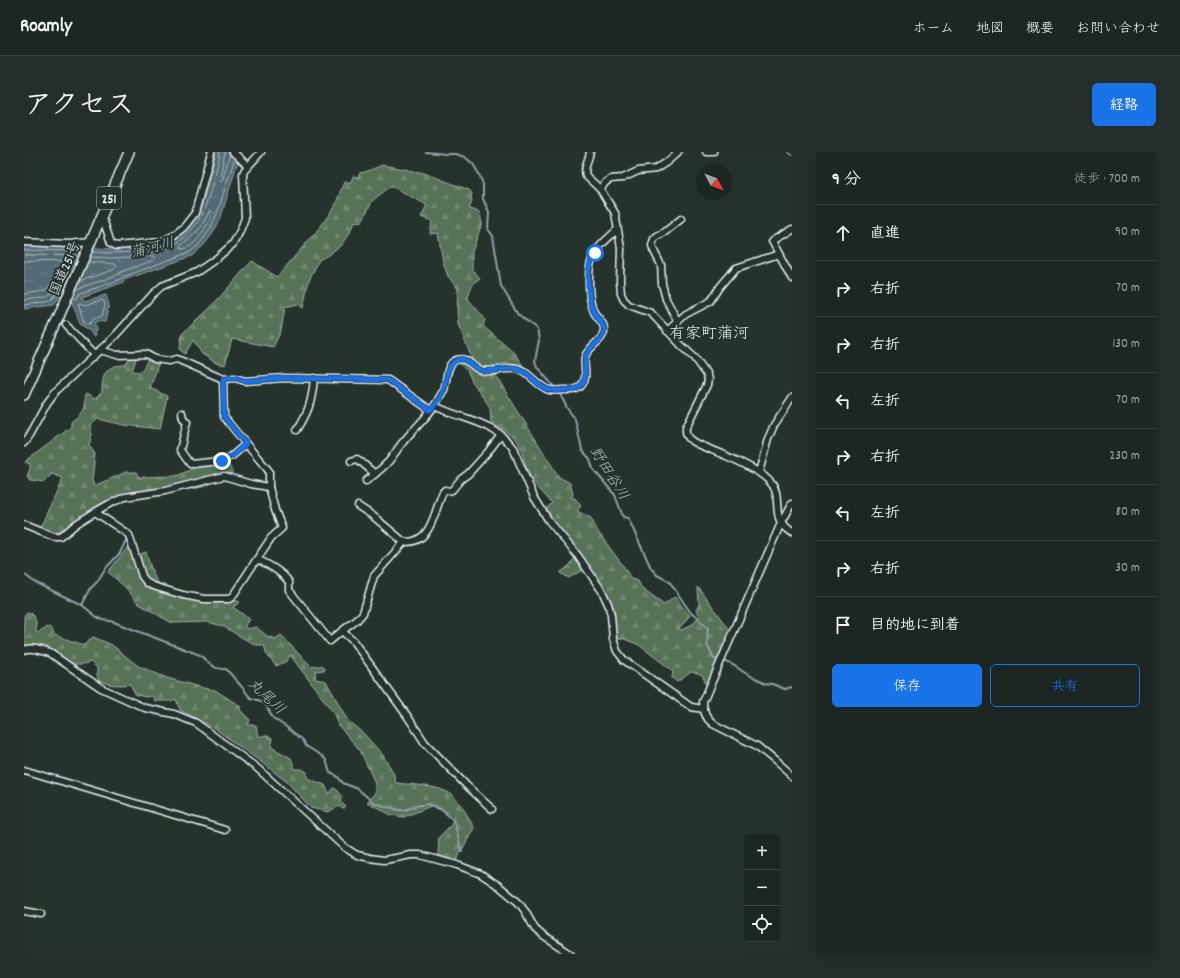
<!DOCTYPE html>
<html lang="ja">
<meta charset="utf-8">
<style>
:root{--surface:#1c2622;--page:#252e2a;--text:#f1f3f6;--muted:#a0a5a5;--line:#3a4340;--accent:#1a73e8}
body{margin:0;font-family:Dekko,"Klee One",sans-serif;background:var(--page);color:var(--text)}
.controls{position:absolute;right:12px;bottom:12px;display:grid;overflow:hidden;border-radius:6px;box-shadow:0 4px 16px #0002}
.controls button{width:36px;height:36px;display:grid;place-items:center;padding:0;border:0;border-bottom:1px solid var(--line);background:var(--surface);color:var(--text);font:20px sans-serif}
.compass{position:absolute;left:672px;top:12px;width:36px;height:36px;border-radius:50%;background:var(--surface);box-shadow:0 4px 16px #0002;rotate:131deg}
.stop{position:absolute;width:12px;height:12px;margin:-9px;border:3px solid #1a73e8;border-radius:50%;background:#fff}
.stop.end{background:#1a73e8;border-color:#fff;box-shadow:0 1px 4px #0008}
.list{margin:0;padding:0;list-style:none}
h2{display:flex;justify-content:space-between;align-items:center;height:52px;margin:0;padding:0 16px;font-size:17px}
h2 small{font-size:13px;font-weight:400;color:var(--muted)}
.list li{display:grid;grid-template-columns:26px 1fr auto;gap:12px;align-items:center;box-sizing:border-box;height:56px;padding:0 16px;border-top:1px solid var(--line)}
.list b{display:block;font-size:15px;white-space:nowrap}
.list em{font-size:13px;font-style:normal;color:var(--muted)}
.actions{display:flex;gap:8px;padding:12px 16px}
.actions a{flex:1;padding:9px 0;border:1px solid var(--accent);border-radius:6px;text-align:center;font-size:14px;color:var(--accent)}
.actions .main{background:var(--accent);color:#fff}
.icon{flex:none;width:22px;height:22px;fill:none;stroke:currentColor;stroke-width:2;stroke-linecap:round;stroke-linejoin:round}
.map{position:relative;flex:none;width:768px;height:802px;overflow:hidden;border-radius:6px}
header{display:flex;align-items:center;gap:24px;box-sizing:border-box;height:56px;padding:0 20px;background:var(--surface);border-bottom:1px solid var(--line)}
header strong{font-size:19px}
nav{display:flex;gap:22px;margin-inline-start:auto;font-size:14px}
.intro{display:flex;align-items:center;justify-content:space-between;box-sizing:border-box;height:96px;padding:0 24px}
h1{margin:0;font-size:28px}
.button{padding:10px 18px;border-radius:6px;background:var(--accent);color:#fff;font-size:14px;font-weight:700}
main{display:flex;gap:24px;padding:0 24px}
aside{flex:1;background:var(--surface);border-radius:6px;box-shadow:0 4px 16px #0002}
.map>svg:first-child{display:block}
</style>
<header>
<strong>Roamly</strong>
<nav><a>ホーム</a><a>地図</a><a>概要</a><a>お問い合わせ</a></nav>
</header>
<div class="intro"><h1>アクセス</h1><a class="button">経路</a></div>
<main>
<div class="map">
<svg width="768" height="802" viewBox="0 0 768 802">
<defs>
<pattern id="forest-firs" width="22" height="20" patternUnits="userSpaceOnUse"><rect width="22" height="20" fill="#597258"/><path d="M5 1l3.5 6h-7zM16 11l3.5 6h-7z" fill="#718771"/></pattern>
<pattern id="water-ripples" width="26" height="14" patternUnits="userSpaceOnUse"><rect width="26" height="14" fill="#556b74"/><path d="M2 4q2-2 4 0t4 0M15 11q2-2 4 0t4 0" fill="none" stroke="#6d8189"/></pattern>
</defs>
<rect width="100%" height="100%" fill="#26332d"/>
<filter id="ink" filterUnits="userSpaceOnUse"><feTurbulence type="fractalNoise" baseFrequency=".025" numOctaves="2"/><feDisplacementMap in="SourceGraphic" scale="8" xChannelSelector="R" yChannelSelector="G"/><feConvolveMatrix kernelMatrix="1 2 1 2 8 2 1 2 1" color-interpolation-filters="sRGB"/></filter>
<g filter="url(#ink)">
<g fill="url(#forest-firs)" stroke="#a0b2a8">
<path d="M359,13L400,21L445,38L448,41L447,45L448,50L446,54V57L455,60L458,71L448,100V117L456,126C448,132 445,138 444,147L461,167L459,174L491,202L499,214L483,211L468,214L470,221L535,325L546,331L549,342L547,346H551L557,354L553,359L567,366L574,380L600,415L607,427L614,429L618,437L640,453L651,445L666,464L658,474L653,477L657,478L668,473L675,465L672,458L675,453L674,435L707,479L682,534C680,523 678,521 667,520L653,530L648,526L649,519L615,493L598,486L592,487L580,437L565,414L545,426L536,421L546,413L554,401L530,371L521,358L528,351C520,342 510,333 505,322C501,313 499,300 495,293C490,283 476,276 467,270L466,255L448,229L443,218L434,210H439L443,212L449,209L434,172L433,157L434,137L424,124L419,110L414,81L406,82L408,69L397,65L403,53L367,34L349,48L338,69L330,70L326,80L317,93L304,103L295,108L285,128L279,156L274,152L261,155L257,179L249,195L208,187L201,213L192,211L178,202L169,188L161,202L156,198L158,182L186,156L228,109L253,125L297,74L311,54L320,30H327L329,24L334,25L336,21L341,20Z"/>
<path d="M107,205L112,207L108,219L115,220L120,215L125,205L135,210L126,236L143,244L136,277L100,273L74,267L66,273L68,283L65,293L71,302L68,328L70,334L102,320H112L115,325L152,324L189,308L205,313L209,321L179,335L167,337L141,338L100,342L67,359L39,379L31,381L16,376L39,326L28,322L20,330L6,328L3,324L6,317V312L1,310L47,275V270C52,266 59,261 60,254C61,250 59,246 62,242L71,247L78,240C78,223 81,213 101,213Z"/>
<path d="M104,395L109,405L122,400C124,407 129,424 133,429C144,443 171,451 189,450C197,450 208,446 216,450L209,455L225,467L220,475L224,477L232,475L243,484L251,487L257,483L287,515L296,514L298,513L301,516L300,518L292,519L291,527L302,529L324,569L340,582L358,602L369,620L372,631C388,633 413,633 427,642C437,650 445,666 450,676L432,709L414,703L415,685L427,673L430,664L416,656L407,654L380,665L367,663L343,650L351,641V631L336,598L314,573L309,560L266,503L263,509L252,514L243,503L240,493H232L217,485L199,474L183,470L148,471L115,452L102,436L84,420Z"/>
<path d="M3,460C12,463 13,471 12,480L14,481C23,476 26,470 30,483L60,493L69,485L88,493L114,514L143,526L179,536L191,538L216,554V558L226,568L224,573H232L234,585L242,583L249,587L247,595L267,606L271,617H278L283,620V626L301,633L305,642L310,636L314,639L318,644L317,650L322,655L319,657L315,654L304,660L287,656L263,630L237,610L190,576L156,558L152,547L147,549H131L128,544L122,545L112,543L106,532C95,534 86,533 75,529L73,523V516L67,510L59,512H50L45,510L35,502L22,494L4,493L0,495V464Z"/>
</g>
<path fill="url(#water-ripples)" stroke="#90a1a9" d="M192,0H215L214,9L196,68L189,81L180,93L168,104L100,128V130L58,145L60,149L82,143L85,153L81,170L73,169L71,170V175L74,177L70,181L71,183L70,185L64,177L57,173L47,148L36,144L30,153L0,157V94L60,95L87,97L133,95L143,91L151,87L161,79L170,69L175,61L181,43Z"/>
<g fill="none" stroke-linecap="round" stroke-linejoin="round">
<g stroke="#adbbc3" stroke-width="1">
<path d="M201,0L195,28L196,30L198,29L206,2"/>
<path d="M186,59L188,61L187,65C181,77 172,96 157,97L156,94L167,85L177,75Z"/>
<path d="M0,98L57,99"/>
<path d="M69,100C83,101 97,101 111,100C119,100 128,100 136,98C167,90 181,62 188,33C191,22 195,11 196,0"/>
<path d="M0,103L55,104"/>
<path d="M0,109L52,110"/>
<path d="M56,129L89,118L93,114L91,112L64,110"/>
<path d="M52,138L56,136L93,123L97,120L130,108L132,106L130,104L87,106L66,105"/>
<path d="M0,142L21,139L27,132L33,130L38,129L43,131"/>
<path d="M49,145L51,147H53L55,142L57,141L95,128L99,125L166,100C187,85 194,60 201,36C204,27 208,17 210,7"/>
<path d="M0,148C7,147 15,147 22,145C31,143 28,132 41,136"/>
<path d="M77,148L80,149L81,153L78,164C72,167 69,163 66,172H64L60,170L54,152L56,151L61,153Z"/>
<path d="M0,153L27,149L33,141H39"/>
</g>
<g stroke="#90a1a9" stroke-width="2">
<path d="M402,0L421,2H431L441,5L449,12L455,22L459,32V47L465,60L464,77L469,84L477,134L494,162L513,177L515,188L511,209L513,215L532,237"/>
<path d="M764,0L768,3"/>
<path d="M535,240L543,256L551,267L558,298L566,307L569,317L591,343L599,365L604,366L627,416L633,423L646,430L666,460L684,476L683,493L690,507L695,508"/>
<path d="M0,422L10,430L58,453L73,465L79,468L87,469L176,503C185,511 188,517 202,517L218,535L224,543L227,546L237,549L242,553L249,566L265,577L279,588L282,594L298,604L302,608L306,621L313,624L319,631L334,637L350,651L375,658H381L391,654L404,652L418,658L427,666L430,670L438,700"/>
<path d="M58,453L67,436L73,430L81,417L96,401L103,386"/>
<path d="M699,509C710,511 717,520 727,524C732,527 736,527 741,531L748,532L761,537L768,535"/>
</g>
<defs>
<g id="minor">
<path d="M209,0L224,14"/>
<path d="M566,0C565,8 559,15 562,24L576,37L591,61L597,96L596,129L597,142L600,148L605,153L627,161L657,193L671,206L683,223L684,228L683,233L662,275C661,284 665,288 673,292C694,301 733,314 747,331C760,346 744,367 768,381"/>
<path d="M682,0H690"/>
<path d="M576,37L582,30L587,27L599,26L614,19L632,17L643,10L654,0"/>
<path d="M78,64L87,91L92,94L137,90L149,84L160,75L171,61L187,0"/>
<path d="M768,77L748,89L768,126"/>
<path d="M0,90L45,92L66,90"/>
<path d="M654,170L642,147L638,132L637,113L629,97L628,93L630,87L633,84L641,80L657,67"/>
<path d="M42,173L70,203"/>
<path d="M643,179L662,162L687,149L696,135L712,116L755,102"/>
<path d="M76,198L93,203L122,202L131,207L145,209L153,207L199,227L211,226L221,229L260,226L364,228L406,258"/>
<path d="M199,227L200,265L222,292L245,319V335L251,358L258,376L247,386L233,407"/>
<path d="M411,254C440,269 467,267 489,296L510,345L525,369L554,404L578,439L584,452L587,463L589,487L593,499L600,508L667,555L680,557"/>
<path d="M158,261L159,266L163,270L156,298L166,312L197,309L208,304L222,292"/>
<path d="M273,278C285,259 288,249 290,226"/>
<path d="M0,291L5,284L23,251L32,239L90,185L129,142L138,134L173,120L193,106L209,92L216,79L221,66L219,22L220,19L237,0"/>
<path d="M327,309L333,307L336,309L351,322"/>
<path d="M735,320L744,287L750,273L768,246"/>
<path d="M342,329C350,323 358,317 365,309C370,303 374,296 379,290C391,275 407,263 415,246C417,243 418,240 420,238C423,229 422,211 432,208C444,204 447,215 456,218C467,222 480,215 492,217C506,219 512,234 525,238C530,239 535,238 540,238C547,238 552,239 557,234C565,225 559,215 561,205C564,194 580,189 580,178C581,171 573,166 570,160C566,151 565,141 565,131C564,102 573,96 593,78"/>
<path d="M768,351L757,371L679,550C679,559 682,567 689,572L733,594L750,608L768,624"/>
<path d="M334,354L349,364L380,390C408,392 410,359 419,340L421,338L425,339L428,338L437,327L444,322L463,301L477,283"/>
<path d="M71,360L85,352L101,345L141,339L200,324L227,332L245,335"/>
<path d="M0,373L30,385H37L52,372L71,360L101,380L105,383L118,424L123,431L129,434L159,443L180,447H205L208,445L233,407C245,413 257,419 265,430V438L306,489L318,479L329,489L384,565L401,591L442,633L468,657"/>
<path d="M318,479L333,468L339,461L350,424L380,390"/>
<path d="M0,498C8,494 18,499 26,501L77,536L121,556L150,562L172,571L233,616L320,695L333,703L346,706L360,708L372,706L387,703H396L433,713L457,722L475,734L494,750L501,759L511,777L519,784L547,802"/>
<path d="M0,618L201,678"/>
<path d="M0,759L17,762"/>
</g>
<path id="highway" d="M0,243L36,162L105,0"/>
</defs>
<use href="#minor" stroke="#e8f1f8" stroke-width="9"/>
<use href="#highway" stroke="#e8f1f8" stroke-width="12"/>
<use href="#minor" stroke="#26332d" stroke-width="6"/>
<use href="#highway" stroke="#26332d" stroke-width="9"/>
</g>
</g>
<g fill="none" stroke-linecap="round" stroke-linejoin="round" filter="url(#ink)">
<path stroke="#1a73e8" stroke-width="5" d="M198,309L208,304L222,292L200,265L199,227L211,226L221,229L260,226L364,228L406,258C413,253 418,243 420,235C422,228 423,215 430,210C440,201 447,215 456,218C467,222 480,215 492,217C505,219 511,232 522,237C529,240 537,238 543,238C550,239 555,237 559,231C564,222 558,211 563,201C567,193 581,188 580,178C580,171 574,167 571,162C564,150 562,122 567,109C567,106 570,103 571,101"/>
</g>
<g text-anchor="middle" stroke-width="4" stroke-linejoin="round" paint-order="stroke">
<rect fill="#26332d" stroke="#aeb8bb" stroke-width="1" x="73" y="35" width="24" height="22" rx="3"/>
<g font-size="13" font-weight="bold" fill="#e8f1f8">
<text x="85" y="51">251</text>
</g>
<g font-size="14" fill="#e8f1f8" stroke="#26332d">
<text transform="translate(40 116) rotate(-67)" y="5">国道251号</text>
</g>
<g font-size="15" font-style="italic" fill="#adbbc3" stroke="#26332d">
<text transform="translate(128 95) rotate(-14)" y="5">蒲河川</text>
<text transform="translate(586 321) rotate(58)" y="5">野田谷川</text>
<text transform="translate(243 544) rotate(43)" y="5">丸尾川</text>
</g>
<g font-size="16" fill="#e8f1f8" stroke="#26332d">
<text x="685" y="186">有家町蒲河</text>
</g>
</g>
</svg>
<div class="controls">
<button>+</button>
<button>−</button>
<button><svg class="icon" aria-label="locate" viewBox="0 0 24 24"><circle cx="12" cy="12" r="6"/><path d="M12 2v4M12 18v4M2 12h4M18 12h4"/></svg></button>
</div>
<svg class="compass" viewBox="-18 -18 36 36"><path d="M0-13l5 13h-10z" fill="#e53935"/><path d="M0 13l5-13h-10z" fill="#a0a5a5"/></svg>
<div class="stop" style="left:571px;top:101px"></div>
<div class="stop end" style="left:198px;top:309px"></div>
</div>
<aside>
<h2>9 分<small>徒歩 · 700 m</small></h2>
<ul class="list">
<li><svg class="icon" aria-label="ahead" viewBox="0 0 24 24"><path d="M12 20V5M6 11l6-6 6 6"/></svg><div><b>直進</b></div><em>90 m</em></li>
<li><svg class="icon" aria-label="right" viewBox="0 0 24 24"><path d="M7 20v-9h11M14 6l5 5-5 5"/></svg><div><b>右折</b></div><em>70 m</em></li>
<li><svg class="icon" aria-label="right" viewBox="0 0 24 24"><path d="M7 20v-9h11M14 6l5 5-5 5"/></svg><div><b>右折</b></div><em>130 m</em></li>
<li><svg class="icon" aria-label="left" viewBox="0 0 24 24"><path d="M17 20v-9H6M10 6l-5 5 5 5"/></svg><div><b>左折</b></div><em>70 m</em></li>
<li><svg class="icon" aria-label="right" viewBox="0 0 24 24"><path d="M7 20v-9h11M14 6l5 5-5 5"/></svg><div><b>右折</b></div><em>230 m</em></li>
<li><svg class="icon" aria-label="left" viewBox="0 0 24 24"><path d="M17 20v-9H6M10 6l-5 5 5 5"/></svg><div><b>左折</b></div><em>80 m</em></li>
<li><svg class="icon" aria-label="right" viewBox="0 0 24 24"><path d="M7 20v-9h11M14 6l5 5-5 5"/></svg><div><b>右折</b></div><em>30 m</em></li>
<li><svg class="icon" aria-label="arrive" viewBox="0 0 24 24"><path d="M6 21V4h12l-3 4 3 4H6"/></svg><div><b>目的地に到着</b></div></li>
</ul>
<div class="actions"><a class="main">保存</a><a>共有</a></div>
</aside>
</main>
